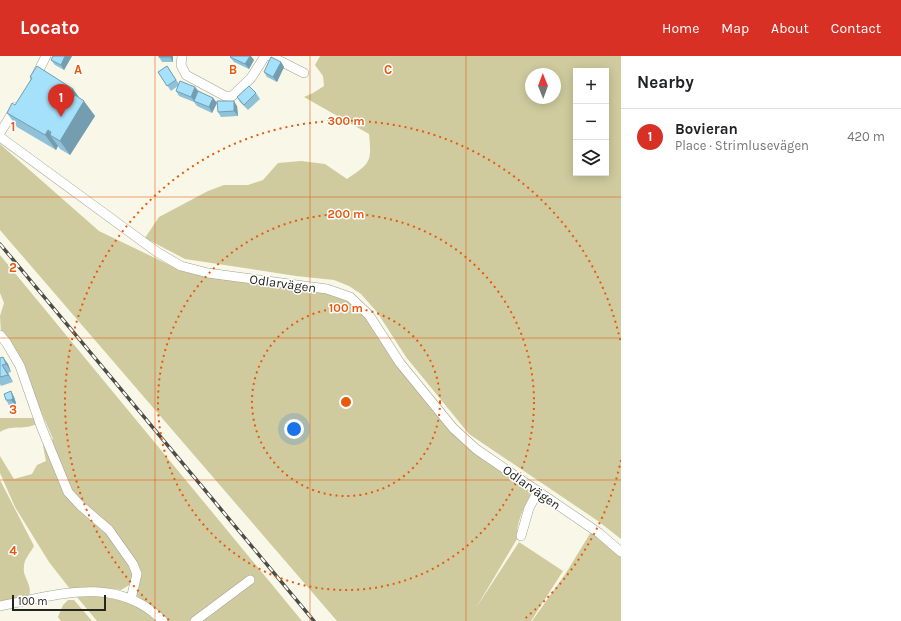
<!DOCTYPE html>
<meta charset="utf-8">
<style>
:root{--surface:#fff;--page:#f6f6f6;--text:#202124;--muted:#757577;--line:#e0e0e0;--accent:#d93025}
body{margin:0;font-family:Karla,sans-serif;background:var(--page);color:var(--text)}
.controls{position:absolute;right:12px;top:12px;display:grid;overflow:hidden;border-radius:0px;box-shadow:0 2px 10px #0003}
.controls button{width:36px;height:36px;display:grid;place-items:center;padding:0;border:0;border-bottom:1px solid var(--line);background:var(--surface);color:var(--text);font:20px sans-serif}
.compass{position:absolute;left:525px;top:12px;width:36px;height:36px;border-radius:50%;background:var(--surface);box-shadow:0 2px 10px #0003;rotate:359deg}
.scale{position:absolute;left:12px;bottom:10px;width:94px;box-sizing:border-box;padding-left:4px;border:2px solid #25251f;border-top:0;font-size:11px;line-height:14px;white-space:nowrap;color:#25251f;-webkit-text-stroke:3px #fff;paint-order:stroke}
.you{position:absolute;left:294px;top:373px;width:14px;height:14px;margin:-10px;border:3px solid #fff;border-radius:50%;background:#1a73e8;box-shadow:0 0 0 6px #1a73e833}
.badge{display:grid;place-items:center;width:26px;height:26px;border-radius:50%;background:var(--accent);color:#fff;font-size:13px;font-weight:700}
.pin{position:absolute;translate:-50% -33px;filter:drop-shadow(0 1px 2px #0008)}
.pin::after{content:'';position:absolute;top:21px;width:14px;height:12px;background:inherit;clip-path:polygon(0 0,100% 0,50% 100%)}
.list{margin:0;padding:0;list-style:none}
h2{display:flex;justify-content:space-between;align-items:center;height:52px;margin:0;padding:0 16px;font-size:17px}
h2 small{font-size:13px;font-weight:400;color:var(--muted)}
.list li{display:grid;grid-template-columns:26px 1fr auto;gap:12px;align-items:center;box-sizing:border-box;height:56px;padding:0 16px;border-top:1px solid var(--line)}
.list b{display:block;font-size:15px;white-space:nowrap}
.list p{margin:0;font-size:13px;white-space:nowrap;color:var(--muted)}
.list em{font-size:13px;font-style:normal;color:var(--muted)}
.icon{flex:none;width:22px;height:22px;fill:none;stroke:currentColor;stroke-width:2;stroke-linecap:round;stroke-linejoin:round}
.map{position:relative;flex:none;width:621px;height:565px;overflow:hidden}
header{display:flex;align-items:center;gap:24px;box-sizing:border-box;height:56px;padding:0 20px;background:var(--accent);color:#fff}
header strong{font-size:19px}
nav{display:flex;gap:22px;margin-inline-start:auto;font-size:14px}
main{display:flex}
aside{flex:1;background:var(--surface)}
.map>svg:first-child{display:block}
</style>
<header>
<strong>Locato</strong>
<nav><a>Home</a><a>Map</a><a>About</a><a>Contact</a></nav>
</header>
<main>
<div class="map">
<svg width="621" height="565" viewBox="0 0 621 565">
<rect width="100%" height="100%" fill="#f8f7e8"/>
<g fill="#cfcb9e" fill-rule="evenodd">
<path d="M320,0H621V483L598,465L469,378L406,301L377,256L361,238L349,230L334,224L296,220L185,203L145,182L159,161L208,135L224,129H248L263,124L278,107L301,105L325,108L347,123C370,107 372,107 369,78L304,41L313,37L324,30L323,20L315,9ZM576,15H606V117H576ZM531,18H555V42H531Z"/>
<path d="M0,88L99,175L182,215L194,218L332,236L346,242L357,251L465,388L531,437C524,452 516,466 517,483L476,552L519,486L563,515L531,565H337L0,174Z"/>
<path d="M0,199L302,565H165L138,542L131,528L121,534L96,531L70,533L49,506L15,451L0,417V400L14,423L32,418L37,409L46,405L43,390L53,383L32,335L1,277L0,260L4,247L0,237Z"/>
<path d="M0,362H36L38,367C26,375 11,368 0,376Z"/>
<path d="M0,424L34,490C31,496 24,503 24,510C22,522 33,527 29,541L0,546Z"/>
<path d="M591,476L621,501V565H532L566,517Z"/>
<path d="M95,538L137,549L157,565H97L77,541Z"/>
<path d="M68,544H74L92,565H61L58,561L63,549Z"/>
</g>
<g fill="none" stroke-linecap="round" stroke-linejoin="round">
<defs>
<g id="minor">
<path d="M182,0L181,9L186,19L225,40L231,41L251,22L265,0"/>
<path d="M270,0L304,17"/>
<path d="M35,22L46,0"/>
<path d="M0,77L16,51"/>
<path d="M0,81L157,196L181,210L208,217L327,233L350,241L369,259L400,307L453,372L476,393L599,477L621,496"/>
<path d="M0,279L6,286L20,310L41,370L68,436L80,449L109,474L133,508L137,518L131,543"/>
<path d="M521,480L529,452L538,435"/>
<path d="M0,550C57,539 116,518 163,565"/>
<path d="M195,565L250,524"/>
</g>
</defs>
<use href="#minor" stroke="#a3a294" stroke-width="10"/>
<use href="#minor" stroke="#fff" stroke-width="9"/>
<defs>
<path id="rail" d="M0,188L314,565"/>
</defs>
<use href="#rail" stroke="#4d4d45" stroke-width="3.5"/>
<use href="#rail" stroke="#fff" stroke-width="2" stroke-dasharray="6" stroke-linecap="butt"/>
</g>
<g fill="#8fc2d8">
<path d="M53,0H72L64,14L55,9L51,4Z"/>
<path d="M173,0V6H162L159,1Z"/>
<path d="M230,1L254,4L249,13L234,6Z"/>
<path d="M281,6L284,11L277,26L267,21L264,16Z"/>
<path d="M167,10L179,28L195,31L198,35L213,42L217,47L212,57L197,50L194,46L179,40L176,35L178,30L171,35L158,16Z"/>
<path d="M30,21L73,33L79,42L95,60L70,99L60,93L58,90L56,94L17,71L7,57L15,49L32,23Z"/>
<path d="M256,37L260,43L248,54L240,46L237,41Z"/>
<path d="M237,50L238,60L221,61L218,56Z"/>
<path d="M0,302L8,308L11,316L8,317L13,326L1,330L0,328Z"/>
<path d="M11,335L14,341L16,347L15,349H9L6,344Z"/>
</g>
<g fill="#749eb0">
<path d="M65,0H72L64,14L61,9Z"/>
<path d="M170,0H173V6L170,1Z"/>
<path d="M250,0H251L254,4L249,13L245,8Z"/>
<path d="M281,6L284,11L277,26L273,21Z"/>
<path d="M195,31L199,36L195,46L191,41Z"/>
<path d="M73,33L83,47L84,45L95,60L70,99L60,85L70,38Z"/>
<path d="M213,42L217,47L212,57L209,51Z"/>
<path d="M234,45L237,50L238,60L234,55Z"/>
<path d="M48,74L52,80L50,79L58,90L56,94L45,79Z"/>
<path d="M3,301L8,308L11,316L6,308Z"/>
<path d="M2,309L8,317L13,326L8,319Z"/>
<path d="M11,335L14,341L16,347L15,349L11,344Z"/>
</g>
<g fill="#a6e1fb" stroke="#749eb0">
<path d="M53,0H65L61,9L51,4Z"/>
<rect x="159" y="0" width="11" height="1"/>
<path d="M231,0H250L245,8L230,1Z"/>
<path d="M271,1L281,6L273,21L264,16Z"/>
<path d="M37,10L73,33L70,38L73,42L75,39L84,45L60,85L50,79L51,76L48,74L45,79L7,57L12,47L15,49L32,22L30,21Z"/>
<path d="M167,10L176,24L167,30L158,16Z"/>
<path d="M180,25L195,31L191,41L176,35Z"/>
<path d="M249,30L256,37L244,49L237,41Z"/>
<path d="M198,35L213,42L209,51L194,45Z"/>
<path d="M217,45H234V55L218,56Z"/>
<path d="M3,301L6,308L2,309L8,319L0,321V302Z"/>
<path d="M11,335L13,342L11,344H6L4,338Z"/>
</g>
<path fill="none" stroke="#e8590c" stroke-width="1" stroke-opacity="0.55" d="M155,0V565M310,0V565M466,0V565M0,141H621M0,282H621M0,424H621"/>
<g fill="none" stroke="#e8590c" stroke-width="2" stroke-dasharray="2 4">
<circle cx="346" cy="346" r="94"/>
<circle cx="346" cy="346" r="188"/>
<path d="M621 404A281 281 0 0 1 523 564M169 564A281 281 0 1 1 621 288"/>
</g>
<g text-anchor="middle" stroke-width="3" stroke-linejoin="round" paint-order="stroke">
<g font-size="13" fill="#25251f" stroke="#fff">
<text transform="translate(283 227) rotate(8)" y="5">Odlarvägen</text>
<text transform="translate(532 431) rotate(35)" y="5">Odlarvägen</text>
</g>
</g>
<g font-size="13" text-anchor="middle" font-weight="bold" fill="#e8590c" stroke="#fff" stroke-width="3" stroke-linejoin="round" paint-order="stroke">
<text x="78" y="18">A</text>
<text x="233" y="18">B</text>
<text x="388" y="18">C</text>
<text x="13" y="75">1</text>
<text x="13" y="216">2</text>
<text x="13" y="358">3</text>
<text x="13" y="499">4</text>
</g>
<circle cx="346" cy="346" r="6" fill="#e8590c" stroke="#fff" stroke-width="2"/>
<g font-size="12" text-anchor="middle" font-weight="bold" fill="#e8590c" stroke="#fff" stroke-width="3" stroke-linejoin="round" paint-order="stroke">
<text x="346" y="69">300 m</text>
<text x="346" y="162">200 m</text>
<text x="346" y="256">100 m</text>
</g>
</svg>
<div class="controls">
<button>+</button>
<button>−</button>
<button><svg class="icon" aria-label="layers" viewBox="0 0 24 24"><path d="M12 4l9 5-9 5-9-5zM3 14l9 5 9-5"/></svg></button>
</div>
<svg class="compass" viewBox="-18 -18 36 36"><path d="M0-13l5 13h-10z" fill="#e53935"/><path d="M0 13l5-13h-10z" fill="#757577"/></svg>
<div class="scale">100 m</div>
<div class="you"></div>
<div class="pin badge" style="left:61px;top:61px">1</div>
</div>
<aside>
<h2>Nearby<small></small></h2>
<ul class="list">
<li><span class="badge">1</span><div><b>Bovieran</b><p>Place · Strimlusevägen</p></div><em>420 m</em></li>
</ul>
</aside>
</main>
